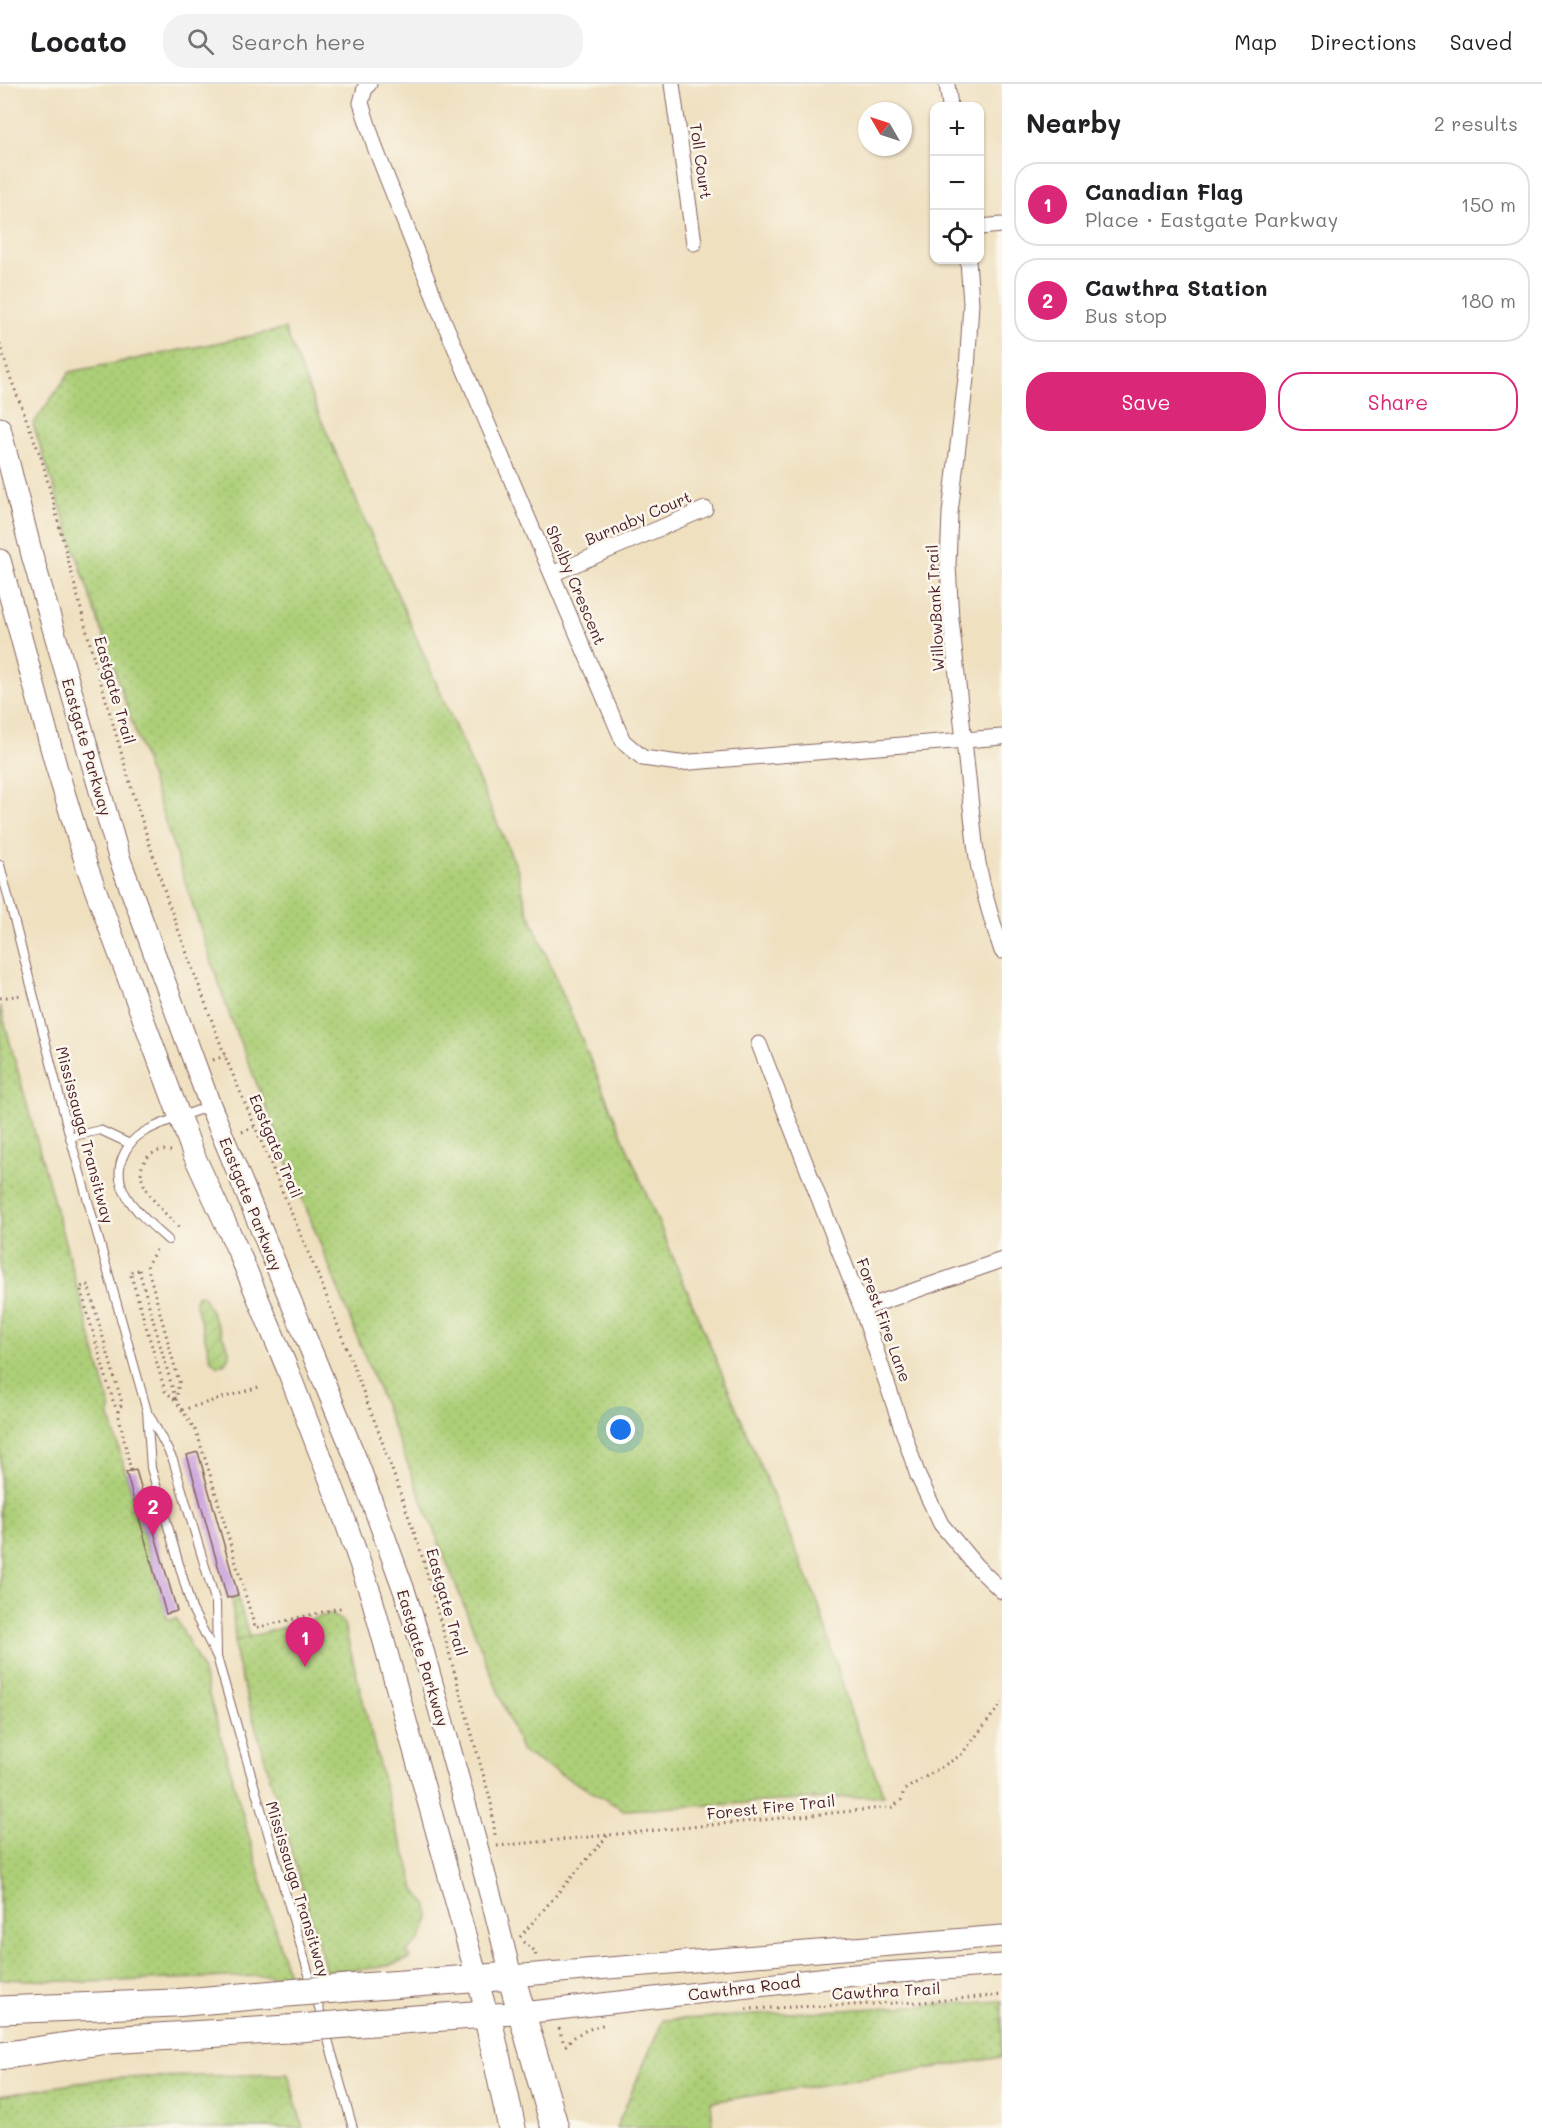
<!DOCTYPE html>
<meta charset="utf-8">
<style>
:root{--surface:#fff;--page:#f2f2f2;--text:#202124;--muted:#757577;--line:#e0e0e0;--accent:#db2777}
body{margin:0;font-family:Mali,sans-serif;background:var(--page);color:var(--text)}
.controls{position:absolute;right:18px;top:18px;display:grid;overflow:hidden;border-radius:12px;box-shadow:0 2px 4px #0004}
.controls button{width:54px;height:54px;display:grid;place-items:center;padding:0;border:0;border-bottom:2px solid var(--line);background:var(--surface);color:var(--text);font:30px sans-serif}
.compass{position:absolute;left:858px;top:18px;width:54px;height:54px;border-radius:50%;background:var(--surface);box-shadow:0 2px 4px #0004;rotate:309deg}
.you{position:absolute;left:621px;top:1346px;width:21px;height:21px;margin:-15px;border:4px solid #fff;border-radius:50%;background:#1a73e8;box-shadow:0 0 0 9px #1a73e833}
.badge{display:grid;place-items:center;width:39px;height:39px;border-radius:50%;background:var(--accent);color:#fff;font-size:20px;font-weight:700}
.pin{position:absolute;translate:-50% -50px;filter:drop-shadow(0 2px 3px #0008)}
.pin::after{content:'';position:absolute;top:32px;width:21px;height:18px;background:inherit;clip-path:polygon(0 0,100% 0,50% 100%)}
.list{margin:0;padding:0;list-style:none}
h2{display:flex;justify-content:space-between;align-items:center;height:78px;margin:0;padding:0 24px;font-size:26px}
h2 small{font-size:20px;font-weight:400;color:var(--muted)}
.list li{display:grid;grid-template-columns:39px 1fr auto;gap:18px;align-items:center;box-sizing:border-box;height:84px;margin:0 12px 12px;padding:0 12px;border:2px solid var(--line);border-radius:24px}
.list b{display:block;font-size:22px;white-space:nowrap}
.list p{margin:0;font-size:20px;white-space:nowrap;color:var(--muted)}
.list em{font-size:20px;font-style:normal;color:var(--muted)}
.actions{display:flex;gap:12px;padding:18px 24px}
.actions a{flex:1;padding:14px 0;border:2px solid var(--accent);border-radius:24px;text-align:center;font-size:21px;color:var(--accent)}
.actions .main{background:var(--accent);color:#fff}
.icon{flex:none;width:33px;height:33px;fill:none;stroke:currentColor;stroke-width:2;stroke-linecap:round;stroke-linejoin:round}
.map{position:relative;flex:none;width:1002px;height:2044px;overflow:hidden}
header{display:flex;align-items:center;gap:36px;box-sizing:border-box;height:84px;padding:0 30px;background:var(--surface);border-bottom:2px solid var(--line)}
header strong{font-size:28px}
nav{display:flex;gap:33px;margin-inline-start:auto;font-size:21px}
.search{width:420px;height:54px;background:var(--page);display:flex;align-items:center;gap:15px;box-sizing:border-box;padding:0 21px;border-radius:24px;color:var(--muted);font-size:22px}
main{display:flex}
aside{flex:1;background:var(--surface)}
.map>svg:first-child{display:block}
</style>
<header>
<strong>Locato</strong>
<div class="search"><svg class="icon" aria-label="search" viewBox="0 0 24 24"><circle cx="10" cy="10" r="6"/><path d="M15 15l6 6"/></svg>Search here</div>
<nav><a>Map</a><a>Directions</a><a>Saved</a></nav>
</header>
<main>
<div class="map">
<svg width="1002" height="2044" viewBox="0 0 1002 2044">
<defs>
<pattern id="grass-dots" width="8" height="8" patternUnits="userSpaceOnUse" patternTransform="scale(1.5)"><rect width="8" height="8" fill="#adcf78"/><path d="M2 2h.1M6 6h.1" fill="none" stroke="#96b168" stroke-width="1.8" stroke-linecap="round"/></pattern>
<pattern id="garden-furrows" width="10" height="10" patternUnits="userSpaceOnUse" patternTransform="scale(1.5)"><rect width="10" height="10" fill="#adcf78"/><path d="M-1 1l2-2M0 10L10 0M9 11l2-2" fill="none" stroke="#96b168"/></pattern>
</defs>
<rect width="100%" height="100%" fill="#fbf7ec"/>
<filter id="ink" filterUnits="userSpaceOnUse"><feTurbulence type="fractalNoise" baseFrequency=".0167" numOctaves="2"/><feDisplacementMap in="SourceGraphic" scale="12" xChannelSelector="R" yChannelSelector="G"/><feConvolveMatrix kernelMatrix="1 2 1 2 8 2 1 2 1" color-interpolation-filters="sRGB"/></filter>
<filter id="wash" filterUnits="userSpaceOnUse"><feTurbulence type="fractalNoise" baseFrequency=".008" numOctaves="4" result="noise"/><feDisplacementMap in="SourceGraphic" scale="24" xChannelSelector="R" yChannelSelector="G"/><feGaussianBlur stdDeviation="1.35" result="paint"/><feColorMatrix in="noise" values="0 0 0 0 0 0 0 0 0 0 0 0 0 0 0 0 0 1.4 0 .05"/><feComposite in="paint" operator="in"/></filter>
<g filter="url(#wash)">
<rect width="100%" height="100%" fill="#efe0c0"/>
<g fill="url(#grass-dots)" stroke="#7c7752" stroke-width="1.5">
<path d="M285,245L320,333L517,784L527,825L818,1519L851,1629L884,1711L624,1726L522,1668L229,930L33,340L70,288Z"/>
<path d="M0,922L110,1322V1334L168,1536L176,1534L201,1582L288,1891L88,1898L0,1895Z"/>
<path d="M330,1530L343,1537L393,1736L409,1779L415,1806L428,1822L429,1834L425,1845L420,1855L407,1868L410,1874C385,1887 353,1885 326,1887L236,1575L235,1557Z"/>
<path d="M1002,1917V1973L711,2018L713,2044H616L663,1936Z"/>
<path d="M288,1990L303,2044H0V2012L108,1994Z"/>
</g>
<g fill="url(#garden-furrows)" stroke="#7c7752" stroke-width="1.5">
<path d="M201,1211L204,1213L229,1266V1273L224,1280L218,1282L211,1276L195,1217L197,1212Z"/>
<path d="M237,1511L249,1553L235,1557L232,1512Z"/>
</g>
<g id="blocks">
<g fill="#caa3df">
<path d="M198,1368L238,1511L227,1514L187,1371Z"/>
<path d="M136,1386L177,1527L166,1530L126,1388Z"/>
</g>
</g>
</g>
<g filter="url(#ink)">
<use href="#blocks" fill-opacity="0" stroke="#84635f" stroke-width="1.5"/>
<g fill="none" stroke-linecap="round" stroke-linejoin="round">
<defs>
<g id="service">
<path d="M0,781L70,1053L147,1327L151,1384L192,1525L217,1573L312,1901"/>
<path d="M70,1053L100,1046L130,1060"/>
<path d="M168,1156C144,1134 105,1105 125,1068C129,1060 135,1053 144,1048C164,1037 187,1031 209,1022"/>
<path d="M150,1332L173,1376L216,1519L217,1571"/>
<path d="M316,1913L353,2044"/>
</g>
<g id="minor">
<path d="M369,0L365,4L361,19L376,66L442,233L623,657L643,674L679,679L1002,653"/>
<path d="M672,0L694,159"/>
<path d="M947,0L950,22"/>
<path d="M980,143L1002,141"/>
<path d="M968,176L971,219L967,286L950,429L948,481L951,535L975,760C980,798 990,831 1002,867"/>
<path d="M552,490L705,425"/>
<path d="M759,960L862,1225L918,1392L941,1440L976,1482L1002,1507"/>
<path d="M862,1225L1002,1176"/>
</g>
<g id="secondary">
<path d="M0,344L32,471L119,773L210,1021L360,1385L405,1509L424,1570L495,1828L511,1892L1002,1852"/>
<path d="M0,476L56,682L87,783L193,1069L240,1171L287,1284L340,1422L371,1511L487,1930L523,1929L854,1891L1002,1881"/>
</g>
<g id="motorway">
<path d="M348,1904L511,1892L555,2044"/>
<path d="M0,1926L174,1919L276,1910"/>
<path d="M359,1939L487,1930L512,2044"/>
<path d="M0,1972L108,1956L287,1945"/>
</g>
</defs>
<use href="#service" stroke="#84635f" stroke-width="10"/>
<use href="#minor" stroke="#84635f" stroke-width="17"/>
<use href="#secondary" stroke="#84635f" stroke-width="23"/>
<use href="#motorway" stroke="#84635f" stroke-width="29"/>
<g stroke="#84635f" stroke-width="3" stroke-dasharray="1.5 4.5" stroke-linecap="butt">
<path d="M0,260L9,290L42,376L93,571L130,699L168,818L225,972L322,1201L378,1346L420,1465L491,1718L495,1751"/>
<path d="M0,914L22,911"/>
<path d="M213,976L225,972"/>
<path d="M242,1048L254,1043"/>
<path d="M171,1067C163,1065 155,1067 149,1072C124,1095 166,1129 181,1146"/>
<path d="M156,1166L147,1181L179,1298L176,1317L196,1347L210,1390L255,1544L344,1523"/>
<path d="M139,1186L176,1317L165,1307L130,1188Z"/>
<path d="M182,1326L259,1303"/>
<path d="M118,1328L122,1319L88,1201L80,1203L113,1317L118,1328L131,1387"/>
<path d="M497,1762L893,1723L901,1716L904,1706L961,1671L1002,1619"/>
<path d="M520,1853L608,1751"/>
<path d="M523,1858L535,1867L536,1872"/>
<path d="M746,1925L922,1918L1002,1911"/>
<path d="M559,1944L564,1960L566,1961C575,1949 591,1944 606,1940"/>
</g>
<use href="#service" stroke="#fff" stroke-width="8"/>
<use href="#minor" stroke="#fff" stroke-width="15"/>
<use href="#secondary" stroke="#fff" stroke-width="21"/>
<use href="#motorway" stroke="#fff" stroke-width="27"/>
<defs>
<g id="motorway-bridge">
<path d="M276,1910L348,1904"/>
<path d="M287,1945L359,1939"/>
</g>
</defs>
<use href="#motorway-bridge" stroke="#84635f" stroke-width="29" stroke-linecap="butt"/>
<use href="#motorway-bridge" stroke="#fff" stroke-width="27"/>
</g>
</g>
<g text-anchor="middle" stroke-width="5" stroke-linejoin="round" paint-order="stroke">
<g font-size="16" fill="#4a1f2b" stroke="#fbf7ec">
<text transform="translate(701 77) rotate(82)" y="6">Toll Court</text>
<text transform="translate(638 434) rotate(-23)" y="6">Burnaby Court</text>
<text transform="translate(576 501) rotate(67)" y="6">Shelby Crescent</text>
<text transform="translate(935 524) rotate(-93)" y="6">WillowBank Trail</text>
<text transform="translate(115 606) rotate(74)" y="6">Eastgate Trail</text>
<text transform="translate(87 663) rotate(74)" y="6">Eastgate Parkway</text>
<text transform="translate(85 1051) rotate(75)" y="6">Mississauga Transitway</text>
<text transform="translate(276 1062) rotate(67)" y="6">Eastgate Trail</text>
<text transform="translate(251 1120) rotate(68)" y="6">Eastgate Parkway</text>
<text transform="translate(884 1236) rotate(70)" y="6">Forest Fire Lane</text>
<text transform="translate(447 1518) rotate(74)" y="6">Eastgate Trail</text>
<text transform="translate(423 1574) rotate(73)" y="6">Eastgate Parkway</text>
<text transform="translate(771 1723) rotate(-6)" y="6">Forest Fire Trail</text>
<text transform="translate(298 1805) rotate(73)" y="6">Mississauga Transitway</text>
<text transform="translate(744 1904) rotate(-7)" y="6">Cawthra Road</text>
<text transform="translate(886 1907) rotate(-3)" y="6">Cawthra Trail</text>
</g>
</g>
</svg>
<div class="controls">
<button>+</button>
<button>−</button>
<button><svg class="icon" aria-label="locate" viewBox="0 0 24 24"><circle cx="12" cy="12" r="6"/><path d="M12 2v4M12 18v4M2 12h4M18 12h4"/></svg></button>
</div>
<svg class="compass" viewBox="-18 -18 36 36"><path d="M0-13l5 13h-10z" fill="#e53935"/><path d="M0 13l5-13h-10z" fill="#757577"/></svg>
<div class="you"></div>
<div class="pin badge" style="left:305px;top:1583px">1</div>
<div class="pin badge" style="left:153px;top:1452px">2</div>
</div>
<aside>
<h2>Nearby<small>2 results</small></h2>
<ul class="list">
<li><span class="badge">1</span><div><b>Canadian Flag</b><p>Place · Eastgate Parkway</p></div><em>150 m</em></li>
<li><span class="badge">2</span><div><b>Cawthra Station</b><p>Bus stop</p></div><em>180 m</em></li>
</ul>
<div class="actions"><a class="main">Save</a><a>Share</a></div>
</aside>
</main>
